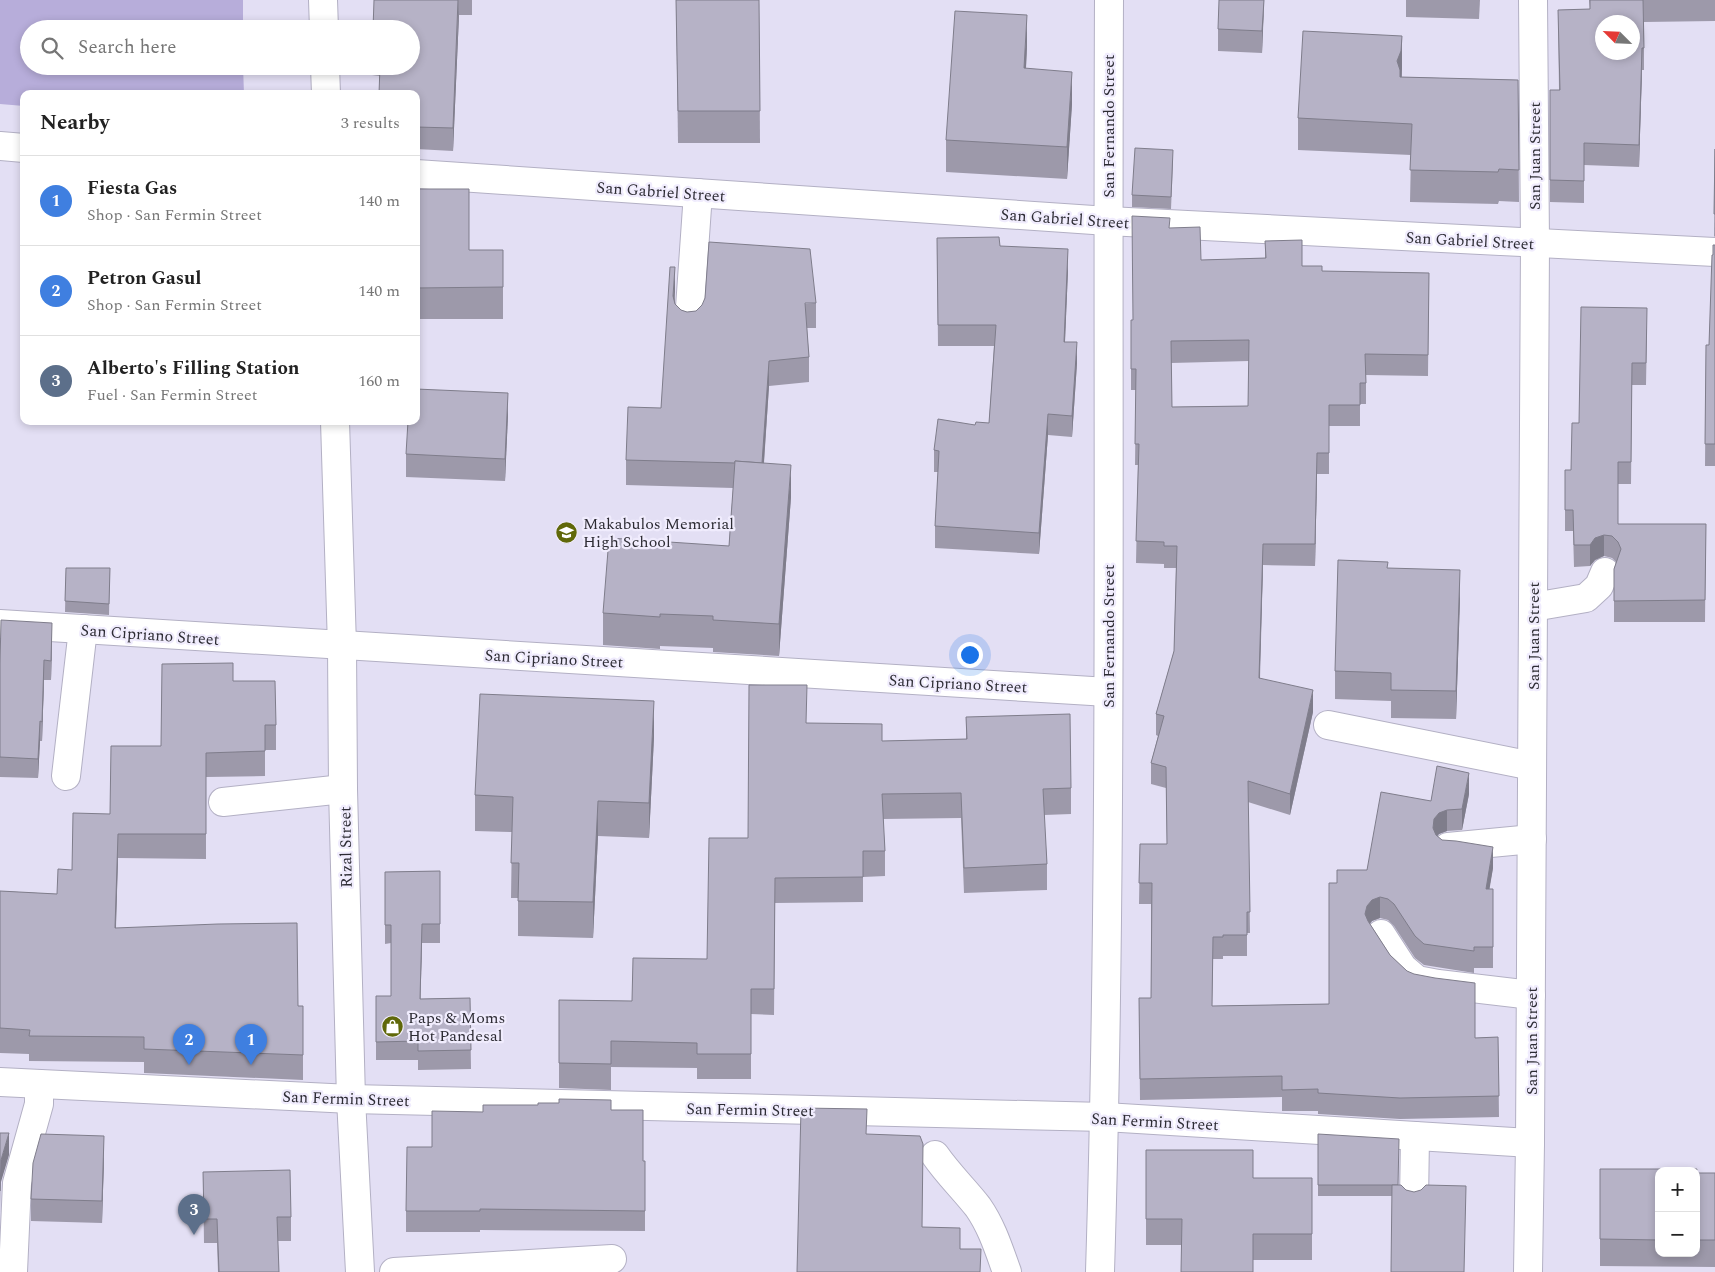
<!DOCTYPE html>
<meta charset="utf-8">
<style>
:root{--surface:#fff;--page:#f2f2f2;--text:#222;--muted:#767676;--line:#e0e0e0;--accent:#111827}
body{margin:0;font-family:Spectral,serif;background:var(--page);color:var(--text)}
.controls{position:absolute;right:15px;bottom:15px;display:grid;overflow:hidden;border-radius:10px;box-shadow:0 2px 8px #0003}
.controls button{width:45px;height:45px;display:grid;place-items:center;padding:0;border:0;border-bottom:1px solid var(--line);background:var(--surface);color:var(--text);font:25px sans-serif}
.compass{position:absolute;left:1595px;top:15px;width:45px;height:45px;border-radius:50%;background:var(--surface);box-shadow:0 2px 8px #0003;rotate:294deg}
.you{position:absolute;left:969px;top:654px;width:18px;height:18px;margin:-12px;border:4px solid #fff;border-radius:50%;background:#1a73e8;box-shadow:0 0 0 8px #1a73e833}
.badge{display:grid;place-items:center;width:32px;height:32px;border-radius:50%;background:var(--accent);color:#fff;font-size:16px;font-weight:700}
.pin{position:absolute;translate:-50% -41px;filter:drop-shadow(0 1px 2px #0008)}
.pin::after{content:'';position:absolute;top:26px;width:18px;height:15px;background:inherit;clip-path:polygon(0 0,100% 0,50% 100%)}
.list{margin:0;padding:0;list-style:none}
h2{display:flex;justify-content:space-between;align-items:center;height:65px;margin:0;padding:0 20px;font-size:21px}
h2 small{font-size:16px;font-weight:400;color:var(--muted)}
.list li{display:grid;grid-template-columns:32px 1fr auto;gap:15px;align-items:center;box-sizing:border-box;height:90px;padding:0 20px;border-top:1px solid var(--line)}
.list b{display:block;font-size:19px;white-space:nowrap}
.list p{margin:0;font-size:16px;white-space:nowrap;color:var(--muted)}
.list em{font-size:16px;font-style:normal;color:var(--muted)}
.icon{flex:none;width:28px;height:28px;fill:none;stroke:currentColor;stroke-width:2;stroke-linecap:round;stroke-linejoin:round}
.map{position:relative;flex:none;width:1715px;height:1272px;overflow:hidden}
.search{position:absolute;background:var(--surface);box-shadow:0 2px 8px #0003;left:20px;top:20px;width:400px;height:55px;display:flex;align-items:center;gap:12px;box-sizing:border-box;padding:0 18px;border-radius:28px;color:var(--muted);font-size:19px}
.panel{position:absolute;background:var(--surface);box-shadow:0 2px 8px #0003;left:20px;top:90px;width:400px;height:335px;border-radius:10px}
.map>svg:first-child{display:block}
</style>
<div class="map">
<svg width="1715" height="1272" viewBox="0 0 1715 1272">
<rect width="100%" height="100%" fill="#e3dff4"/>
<path fill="#b7adda" d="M0,0H243V29H29V66H243L244,94H24V106L0,104Z"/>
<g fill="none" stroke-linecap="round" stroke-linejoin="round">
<defs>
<g id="minor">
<path d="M0,146L24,148"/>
<path d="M416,174L1108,221L1715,252"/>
<path d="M689,322L698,193"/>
<path d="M1533,607L1586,598L1599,586L1605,572"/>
<path d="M0,624L1108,692"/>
<path d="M1328,725L1532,766"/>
<path d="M66,776L83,629"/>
<path d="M223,802L343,789"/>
<path d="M1448,847L1532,839"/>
<path d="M1381,934L1403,968L1417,980L1438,984L1531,995"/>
<path d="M0,1082L351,1099L1105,1117L1530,1143"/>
<path d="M935,1155C948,1174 964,1189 978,1207C992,1227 999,1250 1007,1272"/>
<path d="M1414,1202L1415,1136"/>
<path d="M13,1272L17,1183L39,1104V1084"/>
<path d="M394,1272L612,1259"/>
<path d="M1100,1272C1113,848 1107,424 1109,0"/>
<path d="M1528,1272L1530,1143L1535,243L1533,0"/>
</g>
<g id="major">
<path d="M323,0L324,29"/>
<path d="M325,66L326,94"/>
<path d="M335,421L342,646L343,789L351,1099L360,1272"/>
</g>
</defs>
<use href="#minor" stroke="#b3b0c4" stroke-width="30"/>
<use href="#major" stroke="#b3b0c4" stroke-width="30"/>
<use href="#minor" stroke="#fff" stroke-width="28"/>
<use href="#major" stroke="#fff" stroke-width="28"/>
</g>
<g fill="#9d99aa" fill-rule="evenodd">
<path d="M374,0H472V15H459L453,151L416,149V94L380,76L372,75V66H411Z"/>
<path d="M676,0H759L760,143H678Z"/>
<path d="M1264,0L1262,53L1218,51V29Z"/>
<path d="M1406,0H1480L1479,19L1406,17Z"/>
<path d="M1589,0H1715V21L1644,22V70H1642L1639,167L1584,165V203L1550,202V90H1559L1558,10L1590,9Z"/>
<path d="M1027,47L1026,69L1072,104L1067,179L946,172V140Z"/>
<path d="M1402,68V77L1518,80L1519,202L1499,201L1498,204L1410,202L1411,155L1298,150V118Z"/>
<path d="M1715,149V237L1714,236Z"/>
<path d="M1173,162L1171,209L1132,207V195Z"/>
<path d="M416,189L469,250L503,287V319H416Z"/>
<path d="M1170,228L1201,260L1265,258V241L1302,266L1322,271L1429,273L1428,376L1366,375V404H1360V426H1329V474H1317L1315,566L1263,565L1260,679L1313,712L1290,815L1248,802L1250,933H1247V956H1223V959H1213L1212,1006L1329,1004L1337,883L1367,870L1431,801L1469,794L1462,830L1447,831L1439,834L1437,836L1442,840L1493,868L1489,889H1493V968H1474V973L1424,965L1415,958L1394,926L1388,920L1380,918L1372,921L1370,924L1390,955L1475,1038L1498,1037L1499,1117L1400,1119L1318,1114V1111H1282V1097L1140,1100L1139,998H1151V904H1139L1140,844H1167L1166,788L1151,784V763L1158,736L1156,735V714L1174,651L1176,568H1164V564L1136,563L1138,465H1135L1136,390H1131V320H1133ZM1249,361L1248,406L1172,407L1171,363Z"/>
<path d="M937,238L1000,246L1068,270L1065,342L1077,363L1072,437L1048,435L1039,554L935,548V526L938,472H934V450L975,425L989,423L994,346H938Z"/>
<path d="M1715,245V466H1705L1706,345H1709L1713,255Z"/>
<path d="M675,292V304L681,310L687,312L816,303V328H807L809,357V382L769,386L764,463L791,497L779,656L713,652V648L660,646V649L603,645V613L729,546L733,488L626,485V460L661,408Z"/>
<path d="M1647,329L1646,385H1632L1631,484H1618V524H1706L1705,622H1614V569L1616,562L1612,558L1604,556L1595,560L1590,566L1574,567L1573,531H1565V470H1571L1579,423Z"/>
<path d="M508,415L505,481L406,477V454Z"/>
<path d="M66,568H110L109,615L65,612Z"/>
<path d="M1388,568L1460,598L1456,719L1391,718V701L1335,699V671Z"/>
<path d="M52,643L51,680H44L42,741H40L38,778L0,777V663Z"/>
<path d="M233,681L276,725V750H265V776L206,777V859L118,858L116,928L298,1006H303V1080L144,1073V1062L29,1061V1054L0,1053V891L57,894L72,870L110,814L161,746Z"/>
<path d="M966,717L1071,788V814L1044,815L1047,864V890L964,893L961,818L883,819L885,851V876L863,877V902L775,903L774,1015L751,1014V1079H697V1068L611,1067V1090L559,1088V1000L632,1001L707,959L748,838L807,723L882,741L966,739Z"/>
<path d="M654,737L649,838L598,836L593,938L518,936V898H511L512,832L475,831V795Z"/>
<path d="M440,871V943H422L420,999L470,998L471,1069L418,1070V1060H376V996H391V943L385,944V872Z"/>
<path d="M611,1110L643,1161H645V1231L480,1230V1232H406V1211L432,1147L483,1112Z"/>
<path d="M1318,1134L1406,1190L1466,1211L1392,1196H1318Z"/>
<path d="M1146,1150L1253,1178H1312V1260H1253L1182,1245H1146Z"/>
<path d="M104,1158L102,1223L31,1221V1199Z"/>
<path d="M1600,1169H1697L1696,1173H1715V1267L1600,1266ZM1659,1171H1696V1253H1659Z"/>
<path d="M203,1172L291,1217V1241H278L279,1272H218L217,1243H204Z"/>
</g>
<g fill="#7f7d8b">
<path d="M459,0V15L453,151V128Z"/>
<path d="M1264,0V7L1262,53V31Z"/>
<path d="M1027,15V47L1024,100V68Z"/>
<path d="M1402,36V68L1401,83L1397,61Z"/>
<path d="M1642,48V70L1639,167V145Z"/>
<path d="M1072,72V104L1067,179V147Z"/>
<path d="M1068,249V270L1064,363V342Z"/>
<path d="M675,267V292L673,321V296Z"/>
<path d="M1077,342V363L1072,437V416Z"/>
<path d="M769,361V386L762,489V464Z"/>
<path d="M508,393V415L505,481V459Z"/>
<path d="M1048,414V435L1039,554V533Z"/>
<path d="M1317,453V474L1315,566V544Z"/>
<path d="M791,465V497L779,656V624Z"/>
<path d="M1604,535V556L1595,560L1590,566V545L1595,538Z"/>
<path d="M1263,544V565L1259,700V678Z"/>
<path d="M1460,570V598L1456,719V691Z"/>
<path d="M52,623V643L51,680V661Z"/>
<path d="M44,660V680L42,741V722Z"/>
<path d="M1313,690V712L1290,815V794Z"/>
<path d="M654,701V737L649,838V803Z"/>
<path d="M40,721V741L38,778V759Z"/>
<path d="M1469,773V794L1462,830V809Z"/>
<path d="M598,801V836L593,938V902Z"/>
<path d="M1447,810V831L1439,834L1434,840L1433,828L1434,819L1439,813Z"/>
<path d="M118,834V858L115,953V928Z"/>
<path d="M1493,847V868L1486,910V889Z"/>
<path d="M1380,897V918L1372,921L1367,927L1365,914L1367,906L1372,900Z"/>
<path d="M422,924V943L420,1017V999Z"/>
<path d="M9,1133V1155L1,1182L0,1213L1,1160Z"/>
<path d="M104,1136V1158L102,1223V1201Z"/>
</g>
<g fill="#b6b2c6" stroke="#7f7d8b" fill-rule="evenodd">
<path d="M374,0H458L453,128L416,127V94H379L380,66H411V29H373Z"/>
<path d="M676,0H759L760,111H678Z"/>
<path d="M1219,0H1264L1262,31L1218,29Z"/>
<path d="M1590,0H1643L1644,48H1642L1639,145L1584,143V181L1550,180V90H1560L1558,10L1590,9ZM1602,22H1632V52H1602Z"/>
<path d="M955,11L1027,15L1024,68L1072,72L1067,147L946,140Z"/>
<path d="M1303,31L1402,36L1401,51L1397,61L1400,70V77L1518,80L1519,170L1499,169L1498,172L1410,170L1412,124L1298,118Z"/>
<path d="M1135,148L1173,150L1171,197L1132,195Z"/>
<path d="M1715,149V214H1714Z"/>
<path d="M416,189H469V250H503V287L416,288Z"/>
<path d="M1132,216L1170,218L1169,228L1200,227L1201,260L1266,258L1265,241L1302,240V266H1322V271L1429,273L1428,355L1365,354L1366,383H1360V405H1329V453H1317L1315,544H1263L1259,678L1313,690L1290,794L1248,781L1250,912H1247V935H1223V937H1213L1212,1006L1329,1004V883H1337V870H1367L1381,792L1431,801L1437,766L1469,773L1462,809L1447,810L1439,813L1434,819L1433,828L1436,835L1442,840L1456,841L1493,847L1486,889H1493V947H1474V951L1424,944L1415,936L1394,904L1388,899L1380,897L1372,900L1367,906L1365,914L1368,921L1390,955L1407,971L1414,974L1435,978L1475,983V1038L1498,1037L1499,1096L1400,1098L1318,1093V1089L1282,1090V1076L1140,1079L1139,998H1151L1152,883H1139L1140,844H1167L1166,767L1151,763L1164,716L1156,714L1174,651L1177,546H1164V542L1136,541L1139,444H1135L1136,369H1131V320H1133ZM1249,340L1248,406L1172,407L1171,341Z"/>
<path d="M999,237L1000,246L1068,249L1064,342H1077L1072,416L1048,414L1039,533L935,526L939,451L934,450L938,419L975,425L976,422L989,423L996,325H938L937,238Z"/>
<path d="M709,242L810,249L816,303H805L809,357L769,361L762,463L735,461V463L626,460L628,407L661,408L670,267H675L673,296L675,304L681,310L687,312L696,311L702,305L705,298Z"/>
<path d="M1713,245H1715V444H1705L1706,345H1709L1712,255H1713Z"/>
<path d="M1581,307L1647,308L1646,363H1632L1631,462H1618V524H1706L1705,600L1614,601V569L1621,549L1618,542L1612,536L1604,535L1595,538L1590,545H1574L1573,510H1565V470H1571L1572,423H1579Z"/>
<path d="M416,389L508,393L505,459L406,454L408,421H416Z"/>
<path d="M735,461L791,465L779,624L713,620V616L660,614V617L603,613L609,538L729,546Z"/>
<path d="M1338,560L1388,562L1387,568L1460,570L1456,691L1391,690V673L1335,671Z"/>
<path d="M66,568H110L109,604L65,601Z"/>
<path d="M1,620L52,623L51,661L44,660L42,722L40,721L38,759L0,757V663Z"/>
<path d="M233,663V681H275L276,725H265V751L206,753V834H118L115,928L218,924L297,923L298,1006H303V1055L144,1049V1037L29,1036L30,1030L0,1028V891L57,894L58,869L72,870L73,813L110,814L111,746H161L162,664Z"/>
<path d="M749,685H807L806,723L882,724V741L967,739L966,717L1070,714L1071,788L1043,789L1047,864L964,868L961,793L882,794L885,851H863V877L775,878L774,989H751V1054H697V1043L611,1041V1064L559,1063V1000L632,1001L633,958L707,959L709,838H748Z"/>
<path d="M480,694L654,701L649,803L598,801L593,902L518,901L519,863H511L513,797L475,795Z"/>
<path d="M440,871V924H422L420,999L470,998L471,1050L418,1051V1041L376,1042V996H391V925H385V872Z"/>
<path d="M559,1099L611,1100V1110H643V1161H645V1211L480,1209V1211H406L407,1147H432V1111L483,1112V1105H538V1103H559Z"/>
<path d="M801,1108L867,1109L866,1134L920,1136L923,1144L922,1227L960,1228V1249H981L980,1272H797Z"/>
<path d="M0,1133H9L1,1160L0,1191Z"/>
<path d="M41,1134L104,1136L102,1201L31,1199L33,1163Z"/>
<path d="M1318,1134L1399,1139L1398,1185H1318Z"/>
<path d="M1146,1150H1253V1178H1312V1234H1253V1272H1181L1182,1219H1146Z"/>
<path d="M1600,1169H1697L1696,1173H1715V1240H1696V1171H1659V1240L1600,1239Z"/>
<path d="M290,1170L291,1217H277L279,1272H219L217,1219H204L203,1172Z"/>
<path d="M1392,1185H1401L1406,1190L1414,1192L1421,1190L1426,1185L1466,1186L1464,1272H1391Z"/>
</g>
<defs>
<symbol id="school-disc" viewBox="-11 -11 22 22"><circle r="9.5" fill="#606809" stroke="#f0ecfd"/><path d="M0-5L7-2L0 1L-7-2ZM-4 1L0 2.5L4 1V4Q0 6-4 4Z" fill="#fff"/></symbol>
<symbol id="shop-disc" viewBox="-11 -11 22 22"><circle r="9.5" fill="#606809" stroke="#f0ecfd"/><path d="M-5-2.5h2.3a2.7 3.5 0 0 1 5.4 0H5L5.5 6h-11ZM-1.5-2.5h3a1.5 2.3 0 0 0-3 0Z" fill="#fff"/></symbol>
</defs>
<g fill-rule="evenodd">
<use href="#school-disc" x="554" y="520" width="25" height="25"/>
<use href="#shop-disc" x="380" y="1014" width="25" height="25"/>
</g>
<g text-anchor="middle" stroke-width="4.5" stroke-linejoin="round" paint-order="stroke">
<g font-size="16" fill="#2d2c34" stroke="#f0ecfd">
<text transform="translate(1108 126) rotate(-90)" y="6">San Fernando Street</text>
<text transform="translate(1534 156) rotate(-90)" y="6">San Juan Street</text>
<text transform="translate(661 191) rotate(4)" y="6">San Gabriel Street</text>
<text transform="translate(1065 218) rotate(4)" y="6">San Gabriel Street</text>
<text transform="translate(1470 240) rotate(3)" y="6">San Gabriel Street</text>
<text transform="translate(150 634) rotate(4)" y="6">San Cipriano Street</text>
<text transform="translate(1108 636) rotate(-90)" y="6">San Fernando Street</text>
<text transform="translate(1533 636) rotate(-90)" y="6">San Juan Street</text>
<text transform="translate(554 658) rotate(3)" y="6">San Cipriano Street</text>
<text transform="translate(958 683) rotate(3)" y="6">San Cipriano Street</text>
<text transform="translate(345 847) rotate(-91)" y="6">Rizal Street</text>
<text transform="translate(1531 1041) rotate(-90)" y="6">San Juan Street</text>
<text transform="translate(346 1098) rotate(2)" y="6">San Fermin Street</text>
<text transform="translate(750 1109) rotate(1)" y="6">San Fermin Street</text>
<text transform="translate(1155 1121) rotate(3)" y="6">San Fermin Street</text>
</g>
<g font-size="16" fill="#2d2c34" stroke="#f0ecfd" text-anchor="start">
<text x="583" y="529">Makabulos Memorial<tspan x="583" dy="18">High School</tspan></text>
<text x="408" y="1023">Paps &amp; Moms<tspan x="408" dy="18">Hot Pandesal</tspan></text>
</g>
</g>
</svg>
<div class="controls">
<button>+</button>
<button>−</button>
</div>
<svg class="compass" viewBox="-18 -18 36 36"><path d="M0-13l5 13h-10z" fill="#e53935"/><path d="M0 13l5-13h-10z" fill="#767676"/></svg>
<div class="you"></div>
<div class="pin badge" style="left:251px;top:1065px;background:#3f7fe0">1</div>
<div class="pin badge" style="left:189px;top:1065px;background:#3f7fe0">2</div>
<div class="pin badge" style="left:194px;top:1235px;background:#5c6f8a">3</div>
<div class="search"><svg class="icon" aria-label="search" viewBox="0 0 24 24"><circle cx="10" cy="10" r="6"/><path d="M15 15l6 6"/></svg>Search here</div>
<section class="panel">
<h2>Nearby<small>3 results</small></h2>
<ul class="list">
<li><span class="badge" style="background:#3f7fe0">1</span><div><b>Fiesta Gas</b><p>Shop · San Fermin Street</p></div><em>140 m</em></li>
<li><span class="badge" style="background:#3f7fe0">2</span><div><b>Petron Gasul</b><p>Shop · San Fermin Street</p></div><em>140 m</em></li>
<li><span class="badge" style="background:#5c6f8a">3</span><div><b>Alberto's Filling Station</b><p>Fuel · San Fermin Street</p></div><em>160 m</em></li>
</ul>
</section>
</div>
